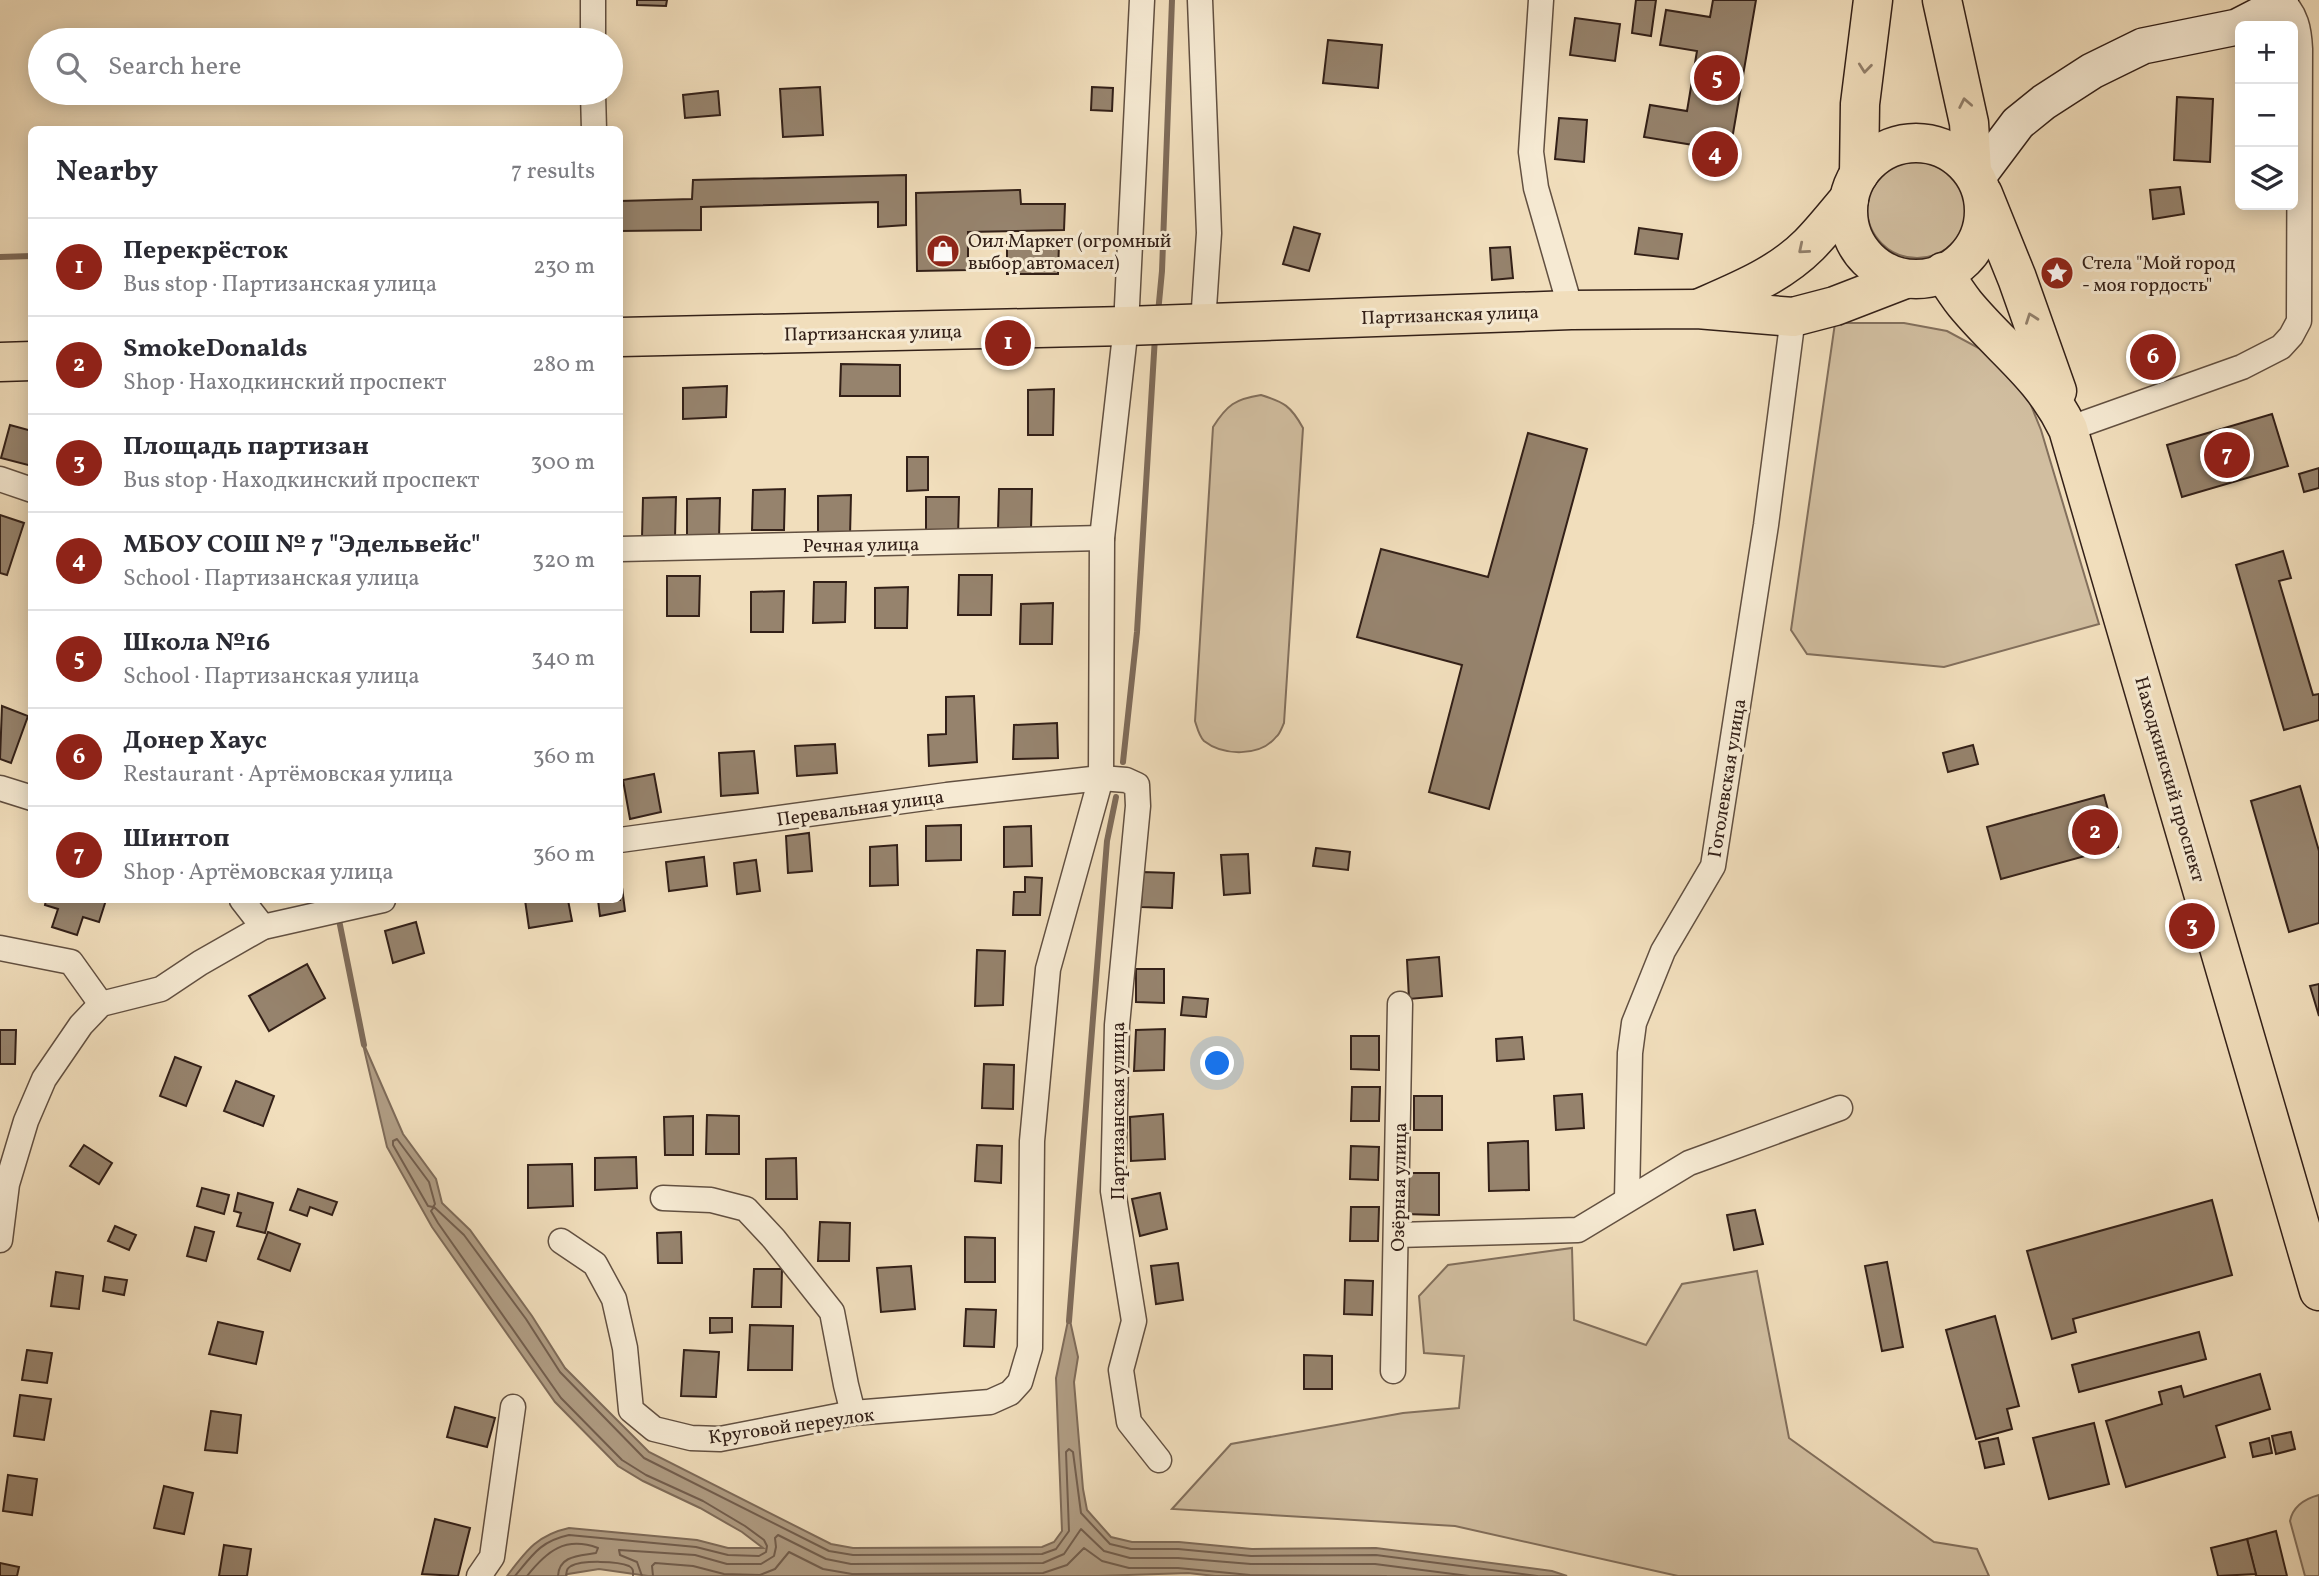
<!DOCTYPE html>
<meta charset="utf-8">
<style>
:root{--surface:#fff;--page:#f7f7f7;--text:#2b2b33;--muted:#7c7c81;--line:#e1e1e2;--accent:#8f2418}
body{margin:0;font-family:Vollkorn,serif;background:var(--page);color:var(--text)}
.controls{position:absolute;right:21px;top:21px;display:grid;overflow:hidden;border-radius:10px;box-shadow:0 4px 18px #0003}
.controls button{width:63px;height:63px;display:grid;place-items:center;padding:0;border:0;border-bottom:2px solid var(--line);background:var(--surface);color:var(--text);font:35px sans-serif}
.you{position:absolute;left:1218px;top:1064px;width:24px;height:24px;margin:-18px;border:5px solid #fff;border-radius:50%;background:#1a73e8;box-shadow:0 0 0 10px #1a73e833}
.badge{display:grid;place-items:center;width:46px;height:46px;border-radius:50%;background:var(--accent);color:#fff;font-size:23px;font-weight:700}
.pin{position:absolute;translate:-50% -50%;border:4px solid #fff;box-shadow:0 2px 7px #0006}
.list{margin:0;padding:0;list-style:none}
h2{display:flex;justify-content:space-between;align-items:center;height:91px;margin:0;padding:0 28px;font-size:30px}
h2 small{font-size:23px;font-weight:400;color:var(--muted)}
.list li{display:grid;grid-template-columns:46px 1fr auto;gap:21px;align-items:center;box-sizing:border-box;height:98px;padding:0 28px;border-top:2px solid var(--line)}
.list b{display:block;font-size:26px;white-space:nowrap}
.list p{margin:0;font-size:23px;white-space:nowrap;color:var(--muted)}
.list em{font-size:23px;font-style:normal;color:var(--muted)}
.icon{flex:none;width:38px;height:38px;fill:none;stroke:currentColor;stroke-width:2;stroke-linecap:round;stroke-linejoin:round}
.map{position:relative;flex:none;width:2319px;height:1576px;overflow:hidden}
.search{position:absolute;background:var(--surface);box-shadow:0 4px 18px #0003;left:28px;top:28px;width:595px;height:77px;display:flex;align-items:center;gap:18px;box-sizing:border-box;padding:0 24px;border-radius:38px;color:var(--muted);font-size:26px}
.panel{position:absolute;background:var(--surface);box-shadow:0 4px 18px #0003;left:28px;top:126px;width:595px;height:777px;border-radius:10px}
.map>svg:first-child{display:block}
</style>
<div class="map">
<svg width="2319" height="1576" viewBox="0 0 2319 1576">
<rect width="100%" height="100%" fill="#f1debc"/>
<filter id="stains"><feTurbulence type="fractalNoise" baseFrequency=".00286" numOctaves="4"/><feColorMatrix values="0 0 0 0 .2 0 0 0 0 .09 0 0 0 0 .02 0 0 0 .5 -.17"/></filter>
<radialGradient id="worn" r=".72"><stop offset=".6" stop-color="#630" stop-opacity="0"/><stop offset="1" stop-color="#630" stop-opacity=".3"/></radialGradient>
<g fill="#d1bea0" stroke="#826f5c" stroke-width="2">
<circle cx="1917" cy="208" r="50"/>
<path d="M1835,323H1904L1947,331L1988,353L2022,383L2041,430L2099,624L1944,667L1807,654L1791,630Z"/>
<path d="M1261,395C1284,402 1291,406 1303,428L1284,723C1282,727 1280,734 1276,737C1260,757 1223,756 1204,741C1199,736 1197,727 1195,721L1213,427C1227,405 1235,399 1261,395Z"/>
<path d="M1572,1248L1574,1320L1646,1345L1682,1284L1757,1271L1789,1438L1934,1542L1977,1549L1989,1576H1678L1455,1526L1172,1509L1231,1444L1403,1413L1459,1408L1464,1356L1424,1353L1419,1296L1448,1265Z"/>
<path d="M2319,1495V1576H2305L2290,1521C2293,1506 2304,1499 2319,1495Z"/>
</g>
<path fill="#b09d84" stroke="#7e6b59" stroke-width="2" d="M362,1040L403,1134L436,1179L442,1203L470,1230L532,1316L565,1368L649,1452L831,1544L853,1548L1042,1547L1054,1542L1062,1531L1056,1378L1069,1316L1078,1357L1074,1382L1083,1489L1087,1510L1111,1537L1132,1542H1179L1252,1549L1376,1548L1552,1571L1567,1576H1215L1188,1573L1098,1576H648L599,1569L568,1574L565,1576H507C526,1551 537,1535 569,1528L697,1540L728,1548H763L742,1532L700,1508L643,1481L618,1466L555,1402L432,1227L387,1147Z"/>
<g fill="none" stroke-linecap="round" stroke-linejoin="round">
<g stroke="#725e4e" stroke-width="2">
<path d="M397,1139L429,1182L435,1204L433,1207L428,1206L393,1145V1141Z"/>
<path d="M515,1576C533,1554 541,1541 569,1535L696,1547L728,1555L759,1556L766,1552L767,1546L764,1540L745,1526L703,1501L646,1475L622,1460L561,1398L438,1223L431,1211L434,1207L464,1235L526,1319L560,1372L644,1458L829,1551L853,1555L1042,1554L1056,1549L1069,1531L1066,1452L1069,1449L1073,1452L1081,1513L1110,1544L1131,1549H1178L1251,1556L1376,1555L1537,1576"/>
<path d="M527,1576C547,1551 565,1536 598,1548L596,1553C580,1556 559,1555 558,1576"/>
<path d="M566,1576C567,1571 566,1569 571,1566C582,1560 618,1561 629,1566C634,1569 633,1571 633,1576"/>
<path d="M642,1576L637,1562L620,1555L619,1550L695,1555L727,1564H761L774,1556L776,1547L775,1538L778,1535L826,1559L851,1564L1043,1563L1064,1554L1081,1529L1104,1551L1130,1558H1178L1251,1564H1375L1469,1576"/>
<path d="M653,1576L652,1566L655,1563L693,1566L724,1574L760,1575L775,1569L789,1552L823,1569L852,1574L1043,1573L1067,1565L1084,1548L1102,1561L1129,1568H1178L1250,1575L1386,1576"/>
</g>
<g stroke="#7e6b59" stroke-width="6">
<path d="M0,257L32,256"/>
<path d="M1158,313L1162,271L1172,0"/>
<path d="M1123,762L1137,632L1155,337"/>
<path d="M338,915L364,1045"/>
<path d="M1069,1321L1107,841L1116,797"/>
</g>
</g>
<g fill="#96836d" stroke="#332018" stroke-width="2">
<path d="M637,0H667L666,6L637,5Z"/>
<path d="M1636,0H1656L1651,36L1632,33Z"/>
<path d="M1713,0H1756L1730,151L1644,137L1650,105L1687,111L1697,51L1660,45L1666,10L1710,17Z"/>
<path d="M1575,18L1620,24L1615,61L1570,55Z"/>
<path d="M1328,40L1382,45L1378,88L1323,83Z"/>
<path d="M820,87L823,135L783,137L780,89Z"/>
<path d="M1092,87L1113,88L1112,111L1091,110Z"/>
<path d="M718,91L720,115L685,118L683,95Z"/>
<path d="M2177,97L2213,99L2210,162L2174,160Z"/>
<path d="M1559,118L1587,120L1584,162L1555,159Z"/>
<path d="M906,175V225L878,227V202L701,207V230L620,231V201L692,199L693,180Z"/>
<path d="M2180,187L2184,214L2153,219L2150,190Z"/>
<path d="M1020,190L1021,204H1065L1064,230L968,232V270L917,271L916,193Z"/>
<path d="M1294,227L1320,234L1309,271L1283,264Z"/>
<path d="M1639,228L1682,234L1678,259L1635,254Z"/>
<path d="M1007,242L1059,243L1058,274H1007Z"/>
<path d="M1510,247L1513,278L1492,280L1490,248Z"/>
<path d="M2162,346L2167,360L2143,368L2139,353Z"/>
<path d="M841,364L900,365V396H840Z"/>
<path d="M727,386L726,417L683,419V388Z"/>
<path d="M1054,389L1053,435H1028V390Z"/>
<path d="M2272,414L2288,466L2182,497L2167,445Z"/>
<path d="M10,425L32,431V466L1,458Z"/>
<path d="M1528,433L1587,449L1489,809L1429,792L1462,665L1357,637L1381,549L1488,577Z"/>
<path d="M907,457H928V490L907,491Z"/>
<path d="M2319,468V488L2304,492L2299,474Z"/>
<path d="M785,489L784,530H752L753,490Z"/>
<path d="M999,489H1032L1031,530H998Z"/>
<path d="M851,495L850,536H818V496Z"/>
<path d="M676,497L675,538H642L643,498Z"/>
<path d="M926,497H959L958,538H926Z"/>
<path d="M720,498L719,539H687V499Z"/>
<path d="M0,515L24,523L7,575L0,573Z"/>
<path d="M2283,551L2291,578L2279,581L2313,695L2319,694V720L2284,730L2236,565Z"/>
<path d="M959,575H992L991,615H958Z"/>
<path d="M667,576H700L699,616H667Z"/>
<path d="M814,582H846L845,622L813,623Z"/>
<path d="M908,587L907,628H875V588Z"/>
<path d="M784,591L783,632H751V592Z"/>
<path d="M1053,603L1052,644H1020L1021,604Z"/>
<path d="M974,696L977,762L929,766L928,735L946,734V697Z"/>
<path d="M2,706L28,716L11,763L0,759Z"/>
<path d="M1057,723L1058,758L1013,759L1014,725Z"/>
<path d="M835,744L837,773L797,776L795,746Z"/>
<path d="M1973,745L1978,764L1948,772L1943,753Z"/>
<path d="M754,751L758,793L721,796L719,753Z"/>
<path d="M654,774L661,812L630,819L623,780Z"/>
<path d="M2300,786L2319,851V923L2289,932L2251,801Z"/>
<path d="M2104,795L2118,847L2001,879L1987,827Z"/>
<path d="M961,825V860L926,861V826Z"/>
<path d="M1031,826L1032,866L1004,867V827Z"/>
<path d="M809,833L812,871L788,873L786,836Z"/>
<path d="M897,845L898,885L870,886V847Z"/>
<path d="M1316,848L1350,852L1348,870L1313,866Z"/>
<path d="M1248,854L1250,893L1224,895L1221,855Z"/>
<path d="M704,857L707,886L669,891L666,862Z"/>
<path d="M756,860L760,891L737,894L734,863Z"/>
<path d="M620,871L625,911L600,916L598,900H620Z"/>
<path d="M1142,872L1174,873L1172,908L1141,907Z"/>
<path d="M1025,877L1042,878L1040,915H1013L1014,892H1025Z"/>
<path d="M46,900H106L99,922L83,917L77,935L52,927L58,909L45,905Z"/>
<path d="M525,900H568L572,921L529,928Z"/>
<path d="M416,922L424,953L393,963L385,931Z"/>
<path d="M977,950L1005,951L1003,1005L975,1006Z"/>
<path d="M1439,957L1442,996L1409,999L1407,960Z"/>
<path d="M307,964L325,998L269,1031L249,996Z"/>
<path d="M1136,969H1164V1003L1136,1002Z"/>
<path d="M2319,984V1016L2310,986Z"/>
<path d="M1183,997L1208,999L1206,1017L1181,1015Z"/>
<path d="M1165,1029L1164,1070L1134,1071L1136,1030Z"/>
<path d="M0,1030H16L15,1064H0Z"/>
<path d="M1351,1036H1379V1070L1351,1069Z"/>
<path d="M1522,1037L1524,1059L1497,1061L1496,1039Z"/>
<path d="M175,1057L201,1067L186,1106L160,1096Z"/>
<path d="M984,1064L1014,1065L1013,1109L982,1108Z"/>
<path d="M236,1081L274,1096L263,1126L224,1111Z"/>
<path d="M1352,1087H1380L1379,1121H1351Z"/>
<path d="M1582,1094L1584,1128L1556,1130L1554,1096Z"/>
<rect x="1414" y="1096" width="28" height="34"/>
<path d="M1163,1114L1165,1159L1131,1161L1130,1117Z"/>
<path d="M707,1115L739,1116V1154H706Z"/>
<path d="M693,1116V1155H665L664,1117Z"/>
<path d="M1528,1141L1529,1190L1489,1191L1488,1143Z"/>
<path d="M84,1145L112,1163L99,1184L70,1166Z"/>
<path d="M977,1145L1002,1146L1001,1183L975,1181Z"/>
<path d="M1351,1146L1379,1147L1378,1180L1350,1179Z"/>
<path d="M636,1157L637,1188L595,1190V1158Z"/>
<path d="M796,1158L797,1199H766V1159Z"/>
<path d="M572,1164L573,1206L528,1208V1165Z"/>
<path d="M1405,1173H1439V1215L1404,1214Z"/>
<path d="M202,1188L229,1195L224,1214L197,1206Z"/>
<path d="M298,1189L337,1202L332,1215L310,1207L307,1216L290,1210Z"/>
<path d="M238,1193L273,1203L265,1233L237,1226L241,1213L234,1211Z"/>
<path d="M1160,1193L1167,1229L1140,1236L1132,1199Z"/>
<path d="M2212,1200L2232,1275L2073,1319L2076,1332L2052,1339L2027,1251Z"/>
<path d="M1351,1207H1379L1378,1241H1350Z"/>
<path d="M1755,1210L1763,1244L1734,1250L1727,1215Z"/>
<path d="M820,1222L850,1223L849,1261H818Z"/>
<path d="M115,1226L136,1235L129,1250L108,1241Z"/>
<path d="M195,1227L214,1232L206,1261L187,1256Z"/>
<path d="M268,1232L300,1244L290,1271L258,1259Z"/>
<path d="M681,1232L682,1263H658L657,1233Z"/>
<path d="M965,1237L995,1238V1282H965Z"/>
<path d="M1887,1262L1903,1347L1882,1351L1865,1266Z"/>
<path d="M1178,1263L1183,1300L1156,1304L1151,1266Z"/>
<path d="M911,1266L915,1309L881,1312L877,1268Z"/>
<path d="M754,1269H782L781,1307H752Z"/>
<path d="M56,1272L83,1276L79,1309L51,1306Z"/>
<path d="M105,1277L127,1280L124,1295L103,1291Z"/>
<path d="M1345,1280L1373,1281L1372,1315L1344,1314Z"/>
<path d="M966,1309L996,1310L994,1347L964,1346Z"/>
<path d="M1995,1316L2019,1406L2007,1409L2012,1429L1976,1439L1946,1330Z"/>
<path d="M710,1318H732V1332L710,1333Z"/>
<path d="M218,1322L263,1332L256,1364L209,1354Z"/>
<path d="M750,1325L793,1326L792,1370H748Z"/>
<path d="M2199,1332L2206,1359L2079,1392L2072,1365Z"/>
<path d="M27,1350L52,1353L47,1383L22,1380Z"/>
<path d="M684,1350L719,1352L716,1397L681,1396Z"/>
<path d="M1304,1355L1332,1356V1389H1304Z"/>
<path d="M2260,1374L2270,1409L2216,1426L2225,1457L2126,1487L2106,1421L2162,1404L2159,1392L2181,1386L2184,1397Z"/>
<path d="M20,1395L51,1399L44,1440L14,1436Z"/>
<path d="M455,1407L495,1418L487,1447L447,1437Z"/>
<path d="M211,1411L241,1415L237,1453L205,1450Z"/>
<path d="M2094,1423L2109,1484L2049,1499L2033,1438Z"/>
<path d="M2291,1432L2295,1449L2276,1454L2272,1436Z"/>
<path d="M1998,1438L2004,1464L1985,1468L1979,1442Z"/>
<path d="M2269,1438L2272,1453L2253,1457L2250,1443Z"/>
<path d="M8,1475L37,1479L32,1515L3,1511Z"/>
<path d="M164,1486L193,1493L184,1534L154,1528Z"/>
<path d="M435,1519L470,1528L458,1576L422,1574Z"/>
<path d="M2276,1531L2287,1576H2256L2247,1539Z"/>
<path d="M2247,1539L2256,1574L2218,1576L2211,1548Z"/>
<path d="M224,1545L251,1549L247,1576H219Z"/>
<path d="M0,1563L19,1567L17,1576H0Z"/>
</g>
<g fill="none" stroke-linecap="round" stroke-linejoin="round">
<defs>
<g id="minor">
<path d="M1200,0L1209,233L1203,323"/>
<path d="M1541,0L1531,152L1536,188L1571,310"/>
<path d="M593,40V0"/>
<path d="M593,93L594,130"/>
<path d="M2068,429L2242,367L2281,347L2291,336L2299,321L2300,49C2299,28 2296,15 2282,0"/>
<path d="M0,479L32,490"/>
<path d="M620,549L1102,538"/>
<path d="M0,788L32,798"/>
<path d="M620,840L947,795L1101,778L1126,780L1137,785L1138,806L1117,1025L1113,1191L1134,1321L1121,1370L1129,1422L1159,1460"/>
<path d="M242,900L263,927"/>
<path d="M0,948L71,962L101,1004"/>
<path d="M663,1198L711,1200L746,1209L774,1239L832,1312L846,1385L853,1413"/>
<path d="M1627,1199L1630,1053L1634,1023L1663,951L1713,866L1766,525L1793,317"/>
<path d="M1397,1235L1578,1230L1689,1163L1840,1108"/>
<path d="M0,1240L7,1184L26,1121L44,1079L81,1025L101,1004L161,989L200,963L263,927L383,900"/>
<path d="M561,1241L595,1264L614,1299L625,1348L631,1410L654,1429L691,1438L720,1439L853,1413L990,1402L1010,1393L1020,1382L1030,1348L1032,1141L1048,969L1101,778L1102,538L1126,326L1142,0"/>
<path d="M1393,1371L1400,1004"/>
<path d="M479,1576L492,1557L513,1407"/>
</g>
<path id="secondary" d="M1976,179L2018,123L2044,102L2092,71L2143,46L2237,27L2268,11L2280,0"/>
<g id="primary">
<path d="M1942,0L1969,123L1972,171"/>
<path d="M1859,174L1860,104L1873,0"/>
<path d="M1983,194L2017,278L2057,391"/>
<path d="M1943,272C1950,283 1957,294 1965,304C2003,350 2041,373 2068,429L2319,1291"/>
</g>
<g id="trunk">
<circle cx="1916" cy="211" r="68"/>
<path d="M1700,308C1739,291 1779,275 1809,245C1823,231 1836,214 1849,199"/>
<path d="M620,337L1126,326L1571,310L1697,309L1793,317L1835,306L1905,279"/>
<path d="M0,362L32,361"/>
</g>
</defs>
<use href="#minor" stroke="#625041" stroke-width="27"/>
<use href="#secondary" stroke="#332018" stroke-width="38"/>
<use href="#primary" stroke="#332018" stroke-width="41"/>
<use href="#trunk" stroke="#332018" stroke-width="41"/>
<use href="#minor" stroke="#f6ead3" stroke-width="24"/>
<use href="#secondary" stroke="#f6ead3" stroke-width="35"/>
<use href="#primary" stroke="#f1debc" stroke-width="38"/>
<use href="#trunk" stroke="#f1debc" stroke-width="38"/>
</g>
<defs><path id="oneway-chevron" d="M-2-3.5L2.5 0L-2 3.5" fill="none" stroke-width="1.6" stroke-linecap="round" stroke-linejoin="round" transform="scale(1.75)"/></defs>
<g stroke="#927f6a">
<use href="#oneway-chevron" transform="translate(1865 68) rotate(96)"/>
<use href="#oneway-chevron" transform="translate(1965 103) rotate(-101)"/>
<use href="#oneway-chevron" transform="translate(1803 249) rotate(140)"/>
<use href="#oneway-chevron" transform="translate(2031 318) rotate(-110)"/>
</g>
<defs>
<symbol id="shop-disc" viewBox="-11 -11 22 22"><circle r="9.5" fill="#8f2418" stroke="#f6ead3"/><path d="M-5-2.5h2.3a2.7 3.5 0 0 1 5.4 0H5L5.5 6h-11ZM-1.5-2.5h3a1.5 2.3 0 0 0-3 0Z" fill="#fff"/></symbol>
<symbol id="sight-disc" viewBox="-11 -11 22 22"><circle r="9.5" fill="#8f2418" stroke="#f6ead3"/><path d="M0-6L1.8-2.2L6-1.7L2.9 1.2L3.7 5.4L0 3.3L-3.7 5.4L-2.9 1.2L-6-1.7L-1.8-2.2Z" fill="#fff"/></symbol>
</defs>
<g fill-rule="evenodd">
<use href="#shop-disc" x="924" y="232" width="38" height="38"/>
<use href="#sight-disc" x="2038" y="254" width="38" height="38"/>
</g>
<g text-anchor="middle" stroke-width="6" stroke-linejoin="round" paint-order="stroke">
<g font-size="19" fill="#332018" stroke="#f6ead3" text-anchor="start">
<text x="968" y="247">Оил Маркет (огромный<tspan x="968" dy="22">выбор автомасел)</tspan></text>
<text x="2082" y="269">Стела "Мой город<tspan x="2082" dy="22">- моя гордость"</tspan></text>
</g>
<g font-size="19" fill="#332018" stroke="#f6ead3">
<text transform="translate(1450 314) rotate(-2)" y="7">Партизанская улица</text>
<text transform="translate(873 332) rotate(-1)" y="7">Партизанская улица</text>
<text transform="translate(861 544) rotate(-1)" y="7">Речная улица</text>
<text transform="translate(1726 778) rotate(-81)" y="7">Гоголевская улица</text>
<text transform="translate(2171 779) rotate(74)" y="7">Находкинский проспект</text>
<text transform="translate(860 807) rotate(-8)" y="7">Перевальная улица</text>
<text transform="translate(1117 1111) rotate(-90)" y="7">Партизанская улица</text>
<text transform="translate(1398 1187) rotate(-89)" y="7">Озёрная улица</text>
<text transform="translate(791 1425) rotate(-8)" y="7">Круговой переулок</text>
</g>
</g>
<rect width="100%" height="100%" filter="url(#stains)"/>
<rect width="100%" height="100%" fill="url(#worn)"/>
</svg>
<div class="controls">
<button>+</button>
<button>−</button>
<button><svg class="icon" aria-label="layers" viewBox="0 0 24 24"><path d="M12 4l9 5-9 5-9-5zM3 14l9 5 9-5"/></svg></button>
</div>
<div class="you"></div>
<div class="pin badge" style="left:1008px;top:343px">1</div>
<div class="pin badge" style="left:2095px;top:832px">2</div>
<div class="pin badge" style="left:2192px;top:926px">3</div>
<div class="pin badge" style="left:1715px;top:154px">4</div>
<div class="pin badge" style="left:1717px;top:78px">5</div>
<div class="pin badge" style="left:2153px;top:357px">6</div>
<div class="pin badge" style="left:2227px;top:455px">7</div>
<div class="search"><svg class="icon" aria-label="search" viewBox="0 0 24 24"><circle cx="10" cy="10" r="6"/><path d="M15 15l6 6"/></svg>Search here</div>
<section class="panel">
<h2>Nearby<small>7 results</small></h2>
<ul class="list">
<li><span class="badge">1</span><div><b>Перекрёсток</b><p>Bus stop · Партизанская улица</p></div><em>230 m</em></li>
<li><span class="badge">2</span><div><b>SmokeDonalds</b><p>Shop · Находкинский проспект</p></div><em>280 m</em></li>
<li><span class="badge">3</span><div><b>Площадь партизан</b><p>Bus stop · Находкинский проспект</p></div><em>300 m</em></li>
<li><span class="badge">4</span><div><b>МБОУ СОШ № 7 &quot;Эдельвейс&quot;</b><p>School · Партизанская улица</p></div><em>320 m</em></li>
<li><span class="badge">5</span><div><b>Школа №16</b><p>School · Партизанская улица</p></div><em>340 m</em></li>
<li><span class="badge">6</span><div><b>Донер Хаус</b><p>Restaurant · Артёмовская улица</p></div><em>360 m</em></li>
<li><span class="badge">7</span><div><b>Шинтоп</b><p>Shop · Артёмовская улица</p></div><em>360 m</em></li>
</ul>
</section>
</div>
